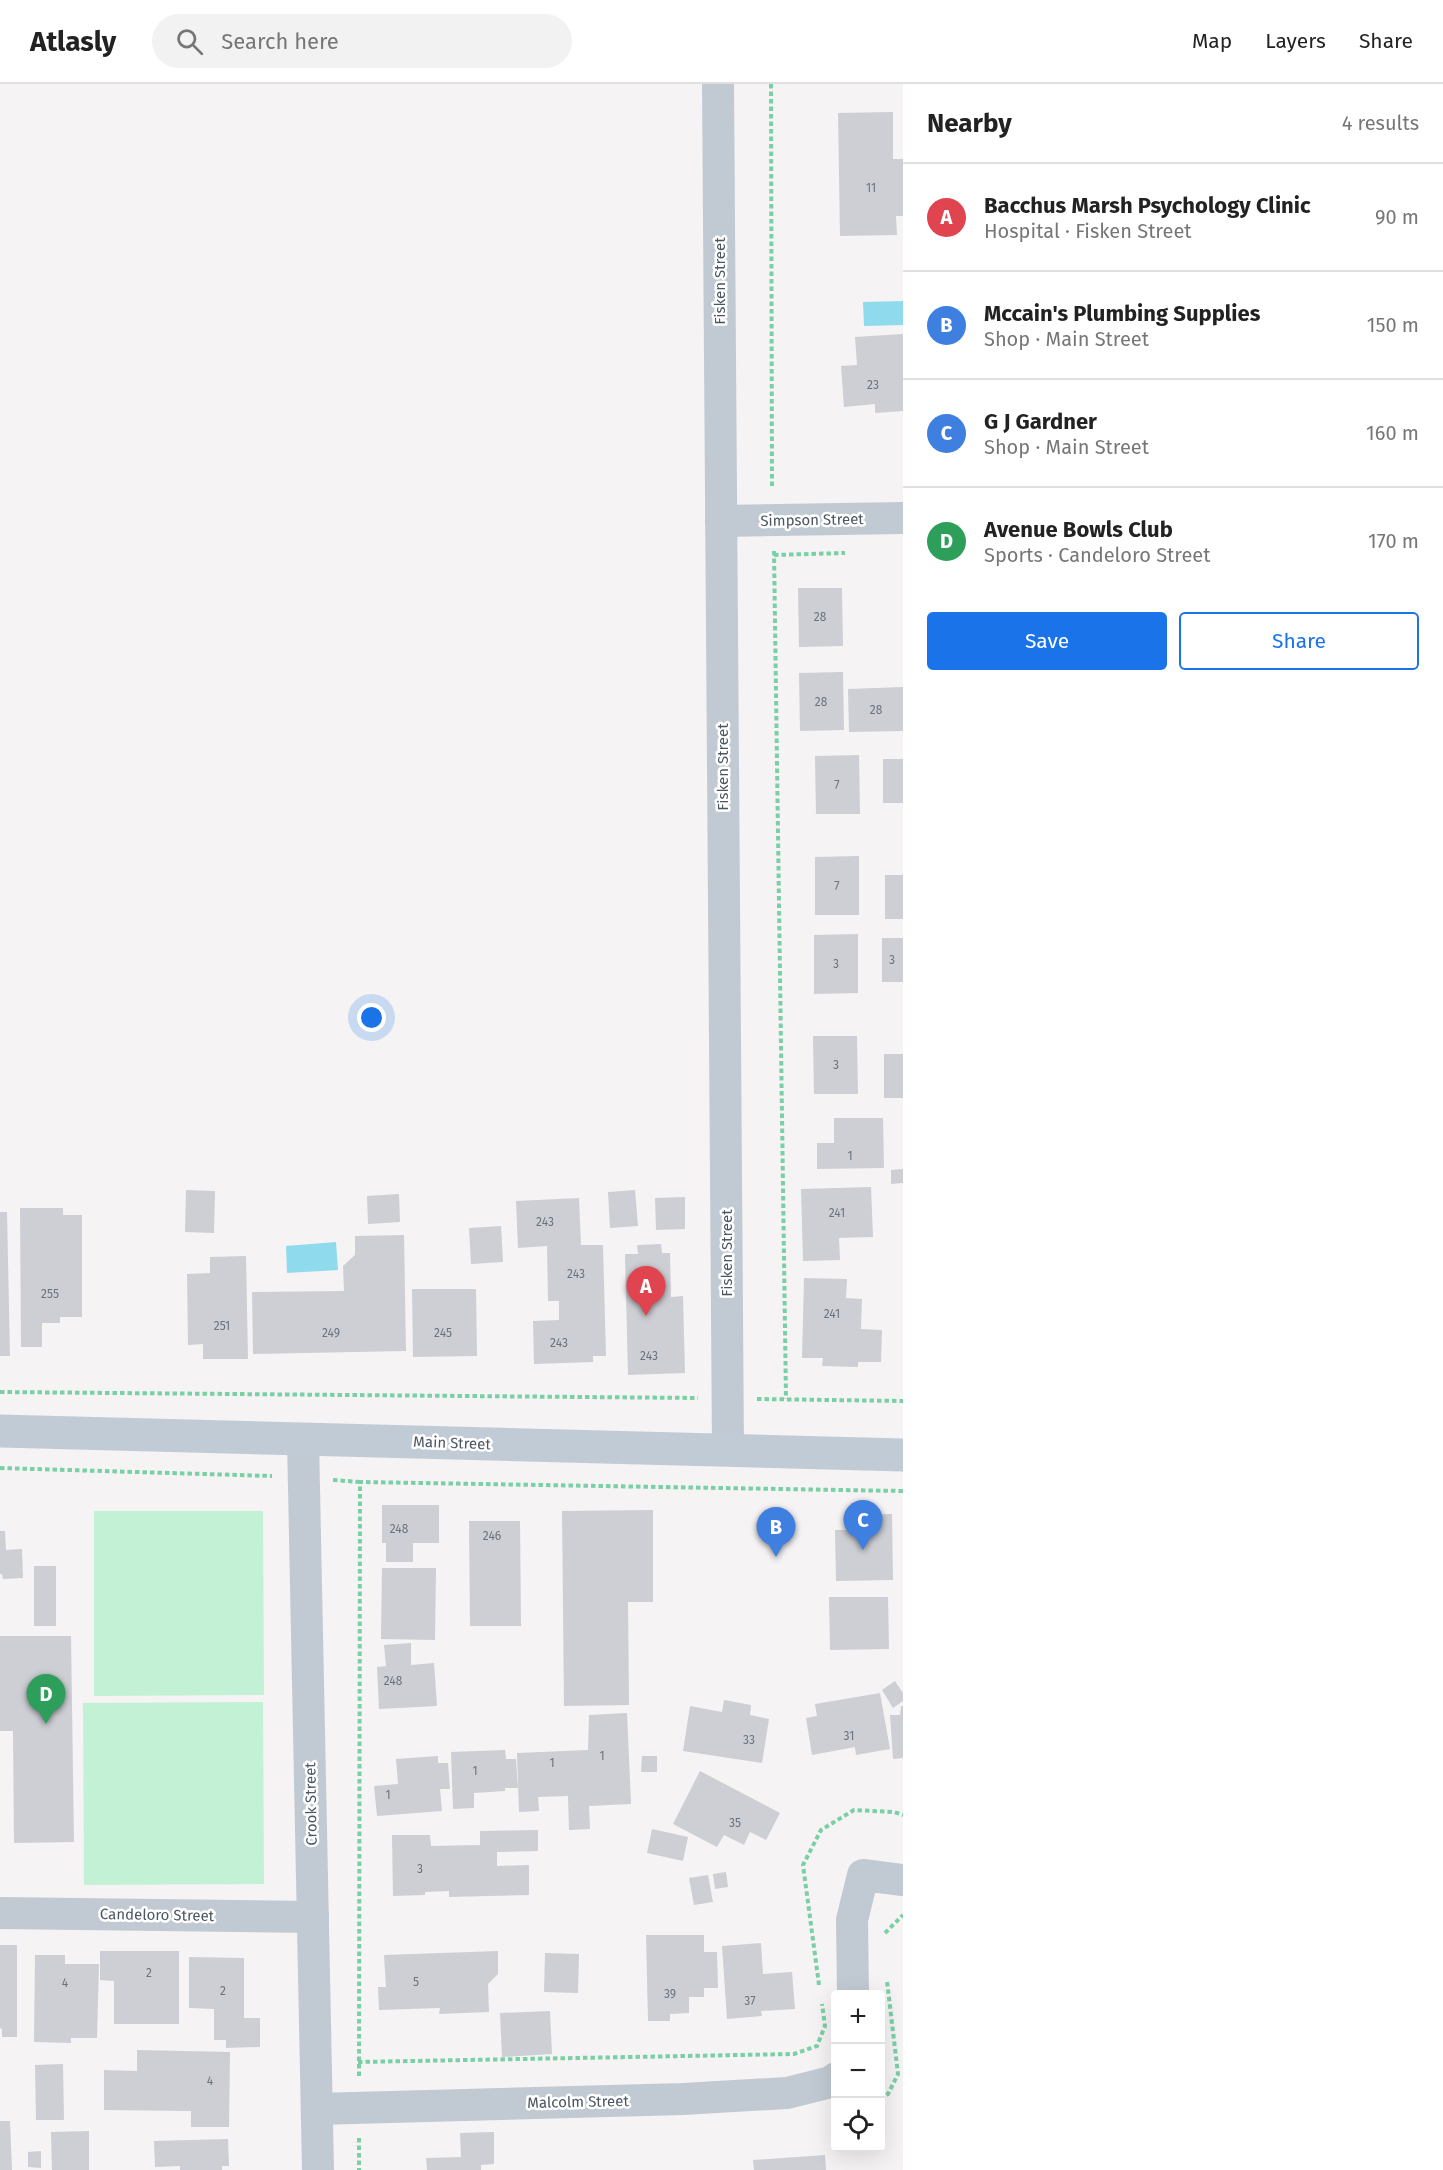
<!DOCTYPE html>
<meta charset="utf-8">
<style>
:root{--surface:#fff;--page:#f2f2f2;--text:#222;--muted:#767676;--line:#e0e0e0;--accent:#1a73e8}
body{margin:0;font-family:"Fira Sans",sans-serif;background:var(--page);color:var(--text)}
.controls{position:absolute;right:18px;bottom:18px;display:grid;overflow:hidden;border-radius:6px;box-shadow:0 6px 24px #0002}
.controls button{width:54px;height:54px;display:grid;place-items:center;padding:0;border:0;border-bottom:2px solid var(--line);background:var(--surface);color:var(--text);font:30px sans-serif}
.you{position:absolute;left:372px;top:934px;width:21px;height:21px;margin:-15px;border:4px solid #fff;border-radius:50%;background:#1a73e8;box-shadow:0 0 0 9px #1a73e833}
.badge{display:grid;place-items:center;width:39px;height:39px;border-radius:50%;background:var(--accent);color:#fff;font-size:20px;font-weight:700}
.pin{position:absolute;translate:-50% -50px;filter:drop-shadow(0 2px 3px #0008)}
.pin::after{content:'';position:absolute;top:32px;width:21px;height:18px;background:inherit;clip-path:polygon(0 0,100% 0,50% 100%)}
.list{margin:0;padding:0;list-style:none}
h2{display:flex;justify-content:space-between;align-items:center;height:78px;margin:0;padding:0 24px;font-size:26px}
h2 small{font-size:20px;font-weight:400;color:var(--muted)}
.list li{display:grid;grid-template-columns:39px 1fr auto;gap:18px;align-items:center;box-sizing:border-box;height:108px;padding:0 24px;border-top:2px solid var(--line)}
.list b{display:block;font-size:22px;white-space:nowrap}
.list p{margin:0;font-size:20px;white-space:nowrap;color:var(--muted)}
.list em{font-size:20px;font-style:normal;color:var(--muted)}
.actions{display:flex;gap:12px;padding:18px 24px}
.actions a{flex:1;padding:14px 0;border:2px solid var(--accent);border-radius:6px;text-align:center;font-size:21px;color:var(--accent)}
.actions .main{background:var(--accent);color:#fff}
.icon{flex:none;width:33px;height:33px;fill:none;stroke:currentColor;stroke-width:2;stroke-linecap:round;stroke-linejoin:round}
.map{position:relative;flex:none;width:903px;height:2086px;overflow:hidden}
header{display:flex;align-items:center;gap:36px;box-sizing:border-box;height:84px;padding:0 30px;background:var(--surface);border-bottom:2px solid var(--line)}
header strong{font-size:28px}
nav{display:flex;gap:33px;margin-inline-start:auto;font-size:21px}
.search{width:420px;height:54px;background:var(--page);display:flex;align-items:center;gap:15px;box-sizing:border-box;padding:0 21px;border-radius:33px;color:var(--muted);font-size:22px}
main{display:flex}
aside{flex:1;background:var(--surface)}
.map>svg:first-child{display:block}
</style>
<header>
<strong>Atlasly</strong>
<div class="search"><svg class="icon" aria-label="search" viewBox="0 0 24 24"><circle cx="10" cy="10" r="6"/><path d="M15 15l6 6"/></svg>Search here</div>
<nav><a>Map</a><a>Layers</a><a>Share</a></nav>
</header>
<main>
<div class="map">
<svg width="903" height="2086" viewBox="0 0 903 2086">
<rect width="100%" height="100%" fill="#f5f3f3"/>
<g fill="#c3f1d5">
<path d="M94,1427H263L264,1611L94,1612Z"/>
<path d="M263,1618L264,1800L84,1801L83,1619Z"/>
</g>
<g fill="#90daee">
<path d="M903,217V241L864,242L863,218Z"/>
<path d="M336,1158L338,1186L287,1189L286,1162Z"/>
</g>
<g fill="#cdcfd5">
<path d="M893,28V75H903V132H896L897,151L840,152L838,29Z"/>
<path d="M903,250V327L875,329V320L844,323L841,282L857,281L855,253Z"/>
<path d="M798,504H842L843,562L799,563Z"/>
<path d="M843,588L844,646L800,647L799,589Z"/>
<path d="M903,603V647L849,648L848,605Z"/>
<path d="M859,671L860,730H816L815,672Z"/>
<rect x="883" y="675" width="20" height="44"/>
<path d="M859,772V831H815V773Z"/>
<rect x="885" y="791" width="18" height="44"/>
<path d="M858,850V909L814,910V851Z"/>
<rect x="882" y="854" width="21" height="44"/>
<path d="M813,952H857L858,1010H814Z"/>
<rect x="884" y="970" width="19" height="44"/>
<path d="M834,1034H883L884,1084L817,1085V1059H834Z"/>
<path d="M903,1085V1099L891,1100V1086Z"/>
<path d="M871,1103L873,1153L839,1154L840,1176L803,1177L801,1105Z"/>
<path d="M186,1106L215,1107L214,1149L185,1148Z"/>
<path d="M635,1106L638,1142L610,1144L608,1108Z"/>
<path d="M399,1110L400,1138L368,1140L367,1112Z"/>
<path d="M685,1113V1145L656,1146L655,1114Z"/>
<path d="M579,1114L581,1161H603L606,1272H593V1278L534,1280L533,1237L559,1236V1217H548L547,1162L518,1164L516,1117Z"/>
<path d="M20,1124H63V1131H82V1233H60V1239H42V1263H21Z"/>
<path d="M0,1128H7L10,1272H0Z"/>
<path d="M501,1142L503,1178L471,1180L469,1144Z"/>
<path d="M404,1151L406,1267L253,1270L252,1208L344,1207L343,1182L355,1171V1152Z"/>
<path d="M661,1160L662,1169H670L671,1213L683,1212L685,1289L628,1291L625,1170H638L637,1161Z"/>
<path d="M246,1172L248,1275H203V1260L188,1261L187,1190L210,1189V1173Z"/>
<path d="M804,1194L847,1195L846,1214L862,1215L861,1245L882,1246L881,1278H858V1283L822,1282L823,1274H802Z"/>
<path d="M412,1205H476L477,1272L413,1273Z"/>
<path d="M382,1421H439V1459H413V1478H386V1459H382Z"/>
<path d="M653,1426V1518H628L629,1621L564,1622L562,1427Z"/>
<path d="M892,1430L893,1496L836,1497L835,1446H851V1431Z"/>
<path d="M469,1437H520L521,1542H470Z"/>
<path d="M0,1447H5L6,1466L22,1465L23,1494L3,1495L2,1490H0Z"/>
<rect x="34" y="1482" width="22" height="60"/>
<path d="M382,1484H436L435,1556L381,1555Z"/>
<path d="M829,1513H888L889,1565L830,1566Z"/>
<path d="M0,1552H71L74,1758L14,1759L13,1647H0Z"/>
<path d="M411,1559V1581L434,1579L437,1622L379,1625L377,1583L386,1582L384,1561Z"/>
<path d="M895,1597L903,1609V1617L893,1624L882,1606Z"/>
<path d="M880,1609L890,1665L856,1671L855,1663L812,1671L806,1634L817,1632L815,1620Z"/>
<path d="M724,1616L751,1621L750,1631L769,1635L762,1679L683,1667L690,1622L722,1628Z"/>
<path d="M901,1622H903V1674L893,1675L890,1631H900Z"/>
<path d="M627,1629L631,1720L589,1722L590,1745L569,1746L568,1712L538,1713L539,1727L519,1728L517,1669L588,1666L589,1631Z"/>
<path d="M505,1666L506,1675H516L518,1704H505V1707L474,1709V1724L453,1725L451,1668Z"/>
<path d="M438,1672V1679H448L450,1705H440L442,1727L377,1732L374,1702L398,1700L396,1675Z"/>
<path d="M642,1672H657V1688H641Z"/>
<path d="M700,1687L780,1729L766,1756L750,1748L744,1761L724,1751L717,1763L673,1740Z"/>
<path d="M652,1745L688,1753L683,1777L647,1769Z"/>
<path d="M538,1746V1767L497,1768V1782L529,1781V1811L449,1813V1807L425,1808V1811L393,1812L392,1751H430L431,1762L480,1761V1747Z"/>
<path d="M726,1788L728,1803L715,1805L713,1790Z"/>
<path d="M708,1791L713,1818L694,1821L689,1794Z"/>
<path d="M646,1851H704V1868H717L718,1904H704V1913H689V1929L670,1930V1937H648Z"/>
<path d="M761,1859L763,1890L792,1888L795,1925L761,1927L762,1932L727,1935L722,1862Z"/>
<path d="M0,1861H17V1953H2V1945L0,1944Z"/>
<path d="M100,1867H179V1940H114V1897L100,1896Z"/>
<path d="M498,1867V1890L488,1900L489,1928L439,1930L440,1924L379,1926L378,1903H386L384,1871Z"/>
<path d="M545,1869L579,1870L578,1909L544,1908Z"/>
<path d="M35,1871H65V1880H99L97,1954H71V1959L34,1958Z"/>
<path d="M189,1873L244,1874V1934H260V1963L226,1964V1956H214V1925L189,1924Z"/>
<path d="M550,1927L552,1970L502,1973L500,1929Z"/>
<path d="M137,1966L230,1968L229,2043H191V2027L104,2026V1986L137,1987Z"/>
<path d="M63,1980L64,2036H36L35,1981Z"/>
<path d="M0,2037H10L12,2086H0Z"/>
<path d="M89,2047V2086H52L51,2048Z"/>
<path d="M494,2048V2080L481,2081V2086H427L426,2074L461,2073L460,2049Z"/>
<path d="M228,2055L229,2082H222V2086H180V2082L155,2083L154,2057Z"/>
<path d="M41,2067V2084L28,2083V2068Z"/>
<path d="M825,2071L826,2086H754L753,2076Z"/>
</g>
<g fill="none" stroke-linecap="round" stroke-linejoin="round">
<g stroke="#7ad0a6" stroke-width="4" stroke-dasharray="4.5 3" stroke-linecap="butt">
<path d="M771,0L772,405"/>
<path d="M774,467L786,1315"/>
<path d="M774,471L845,469"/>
<path d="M0,1308L698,1314"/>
<path d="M757,1315L903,1317"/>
<path d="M0,1384L272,1392"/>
<path d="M333,1396L360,1398"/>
<path d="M885,1849L903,1831"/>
<path d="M819,1901L803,1781L821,1746L854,1726L894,1728L903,1731"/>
<path d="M358,1978L794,1970L817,1962L825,1942L822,1920"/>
<path d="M359,1992L360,1398L903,1407"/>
<path d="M880,2015L888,2010L898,1990L887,1897"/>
<path d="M359,2054V2086"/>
</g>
<g stroke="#c1cad2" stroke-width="32">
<path d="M718,0L728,1366"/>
<path d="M721,437L903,434"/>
<path d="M303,1355L318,2086"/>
<path d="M0,1829L313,1833"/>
<path d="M853,1910L852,1836L863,1791L903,1796"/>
<path d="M317,2025L683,2015L787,2009L831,1998L836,1994"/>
</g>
<path stroke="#c1cbd6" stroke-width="33" d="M0,1347L903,1371"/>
</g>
<g text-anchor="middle" stroke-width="5" stroke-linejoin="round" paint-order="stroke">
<g font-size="12" fill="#6b747e">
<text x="871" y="108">11</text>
<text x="873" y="305">23</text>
<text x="820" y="537">28</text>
<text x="821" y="622">28</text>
<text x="876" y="630">28</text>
<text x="837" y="705">7</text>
<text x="837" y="806">7</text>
<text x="892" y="880">3</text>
<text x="836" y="884">3</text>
<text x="836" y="985">3</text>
<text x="850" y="1076">1</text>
<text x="837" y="1133">241</text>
<text x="545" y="1142">243</text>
<text x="576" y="1194">243</text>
<text x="50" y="1214">255</text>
<text x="832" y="1234">241</text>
<text x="222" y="1246">251</text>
<text x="331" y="1253">249</text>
<text x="443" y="1253">245</text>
<text x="559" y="1263">243</text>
<text x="649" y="1276">243</text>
<text x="399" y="1449">248</text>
<text x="492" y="1456">246</text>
<text x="393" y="1601">248</text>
<text x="849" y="1656">31</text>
<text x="749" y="1660">33</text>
<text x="602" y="1676">1</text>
<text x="552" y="1683">1</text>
<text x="475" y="1691">1</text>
<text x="388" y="1715">1</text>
<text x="735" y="1743">35</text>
<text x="420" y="1789">3</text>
<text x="149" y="1893">2</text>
<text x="416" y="1902">5</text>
<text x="65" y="1903">4</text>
<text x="223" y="1911">2</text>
<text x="670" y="1914">39</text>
<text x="750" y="1921">37</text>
<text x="210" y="2001">4</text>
</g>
<g font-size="15" fill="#4a5661" stroke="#fff">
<text transform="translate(720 197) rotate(-90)" y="5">Fisken Street</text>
<text transform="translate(812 436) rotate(-1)" y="5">Simpson Street</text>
<text transform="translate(723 683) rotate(-90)" y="5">Fisken Street</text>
<text transform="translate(727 1169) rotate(-90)" y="5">Fisken Street</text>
<text transform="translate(452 1359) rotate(2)" y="5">Main Street</text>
<text transform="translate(311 1720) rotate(-91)" y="5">Crook Street</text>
<text transform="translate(157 1831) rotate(1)" y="5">Candeloro Street</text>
<text transform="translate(578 2018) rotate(-1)" y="5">Malcolm Street</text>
</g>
</g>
</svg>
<div class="controls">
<button>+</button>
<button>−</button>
<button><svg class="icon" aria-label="locate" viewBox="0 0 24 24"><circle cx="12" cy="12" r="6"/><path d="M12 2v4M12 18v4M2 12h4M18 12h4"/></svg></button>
</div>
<div class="you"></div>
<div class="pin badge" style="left:646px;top:1232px;background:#e0444e">A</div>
<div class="pin badge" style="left:776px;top:1473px;background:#3f7fe0">B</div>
<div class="pin badge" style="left:863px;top:1466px;background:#3f7fe0">C</div>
<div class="pin badge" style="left:46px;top:1640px;background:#2e9e5b">D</div>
</div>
<aside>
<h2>Nearby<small>4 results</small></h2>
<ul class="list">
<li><span class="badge" style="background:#e0444e">A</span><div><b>Bacchus Marsh Psychology Clinic</b><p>Hospital · Fisken Street</p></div><em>90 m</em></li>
<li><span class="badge" style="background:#3f7fe0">B</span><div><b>Mccain's Plumbing Supplies</b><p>Shop · Main Street</p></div><em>150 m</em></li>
<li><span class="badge" style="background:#3f7fe0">C</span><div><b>G J Gardner</b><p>Shop · Main Street</p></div><em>160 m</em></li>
<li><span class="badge" style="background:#2e9e5b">D</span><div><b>Avenue Bowls Club</b><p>Sports · Candeloro Street</p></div><em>170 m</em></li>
</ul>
<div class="actions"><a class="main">Save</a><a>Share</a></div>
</aside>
</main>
